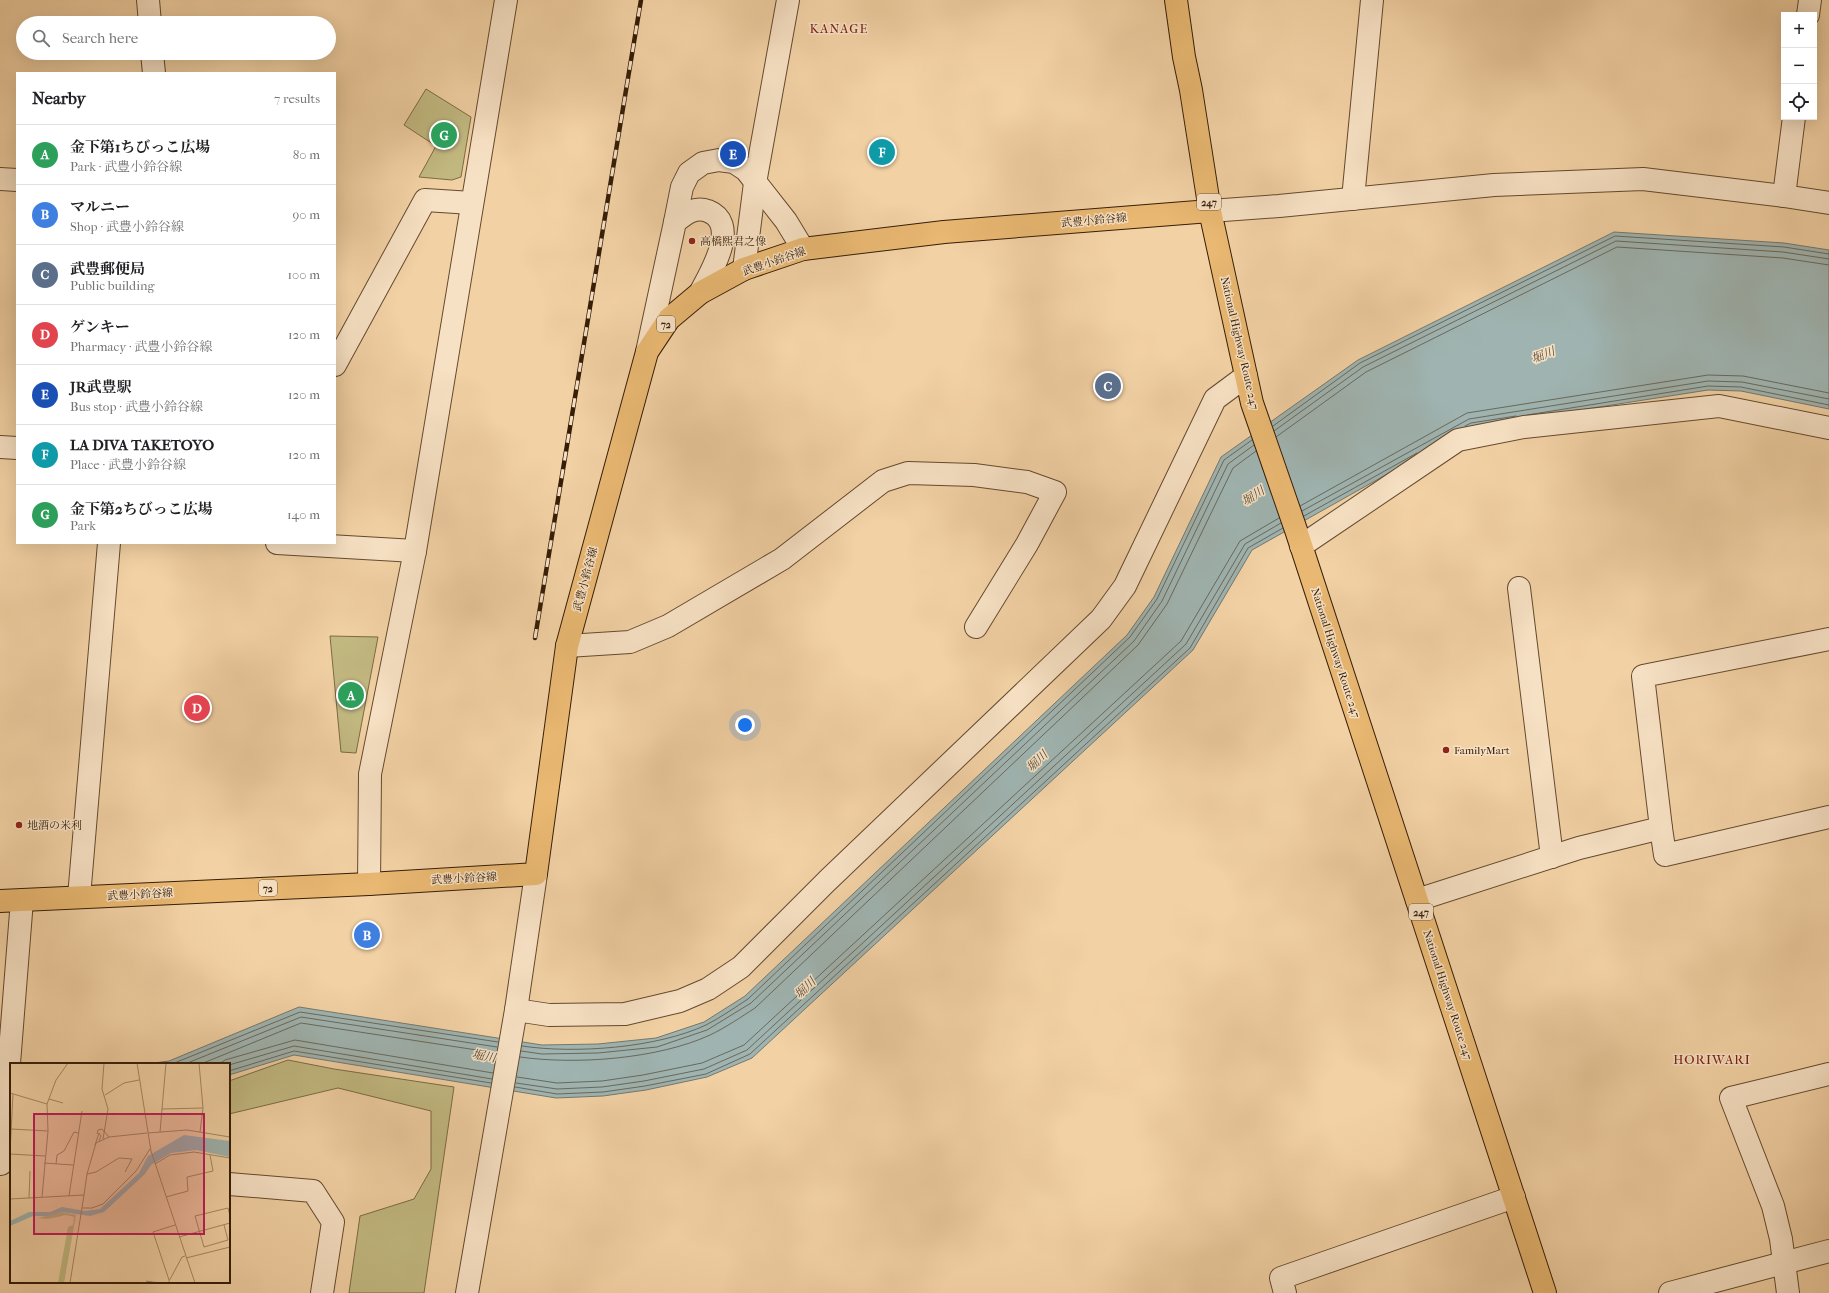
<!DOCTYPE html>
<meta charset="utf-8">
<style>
:root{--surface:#fff;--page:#f2f2f2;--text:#202124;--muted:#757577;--line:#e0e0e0;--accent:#d93025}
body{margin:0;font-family:"IM FELL French Canon","Noto Serif JP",serif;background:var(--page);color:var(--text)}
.controls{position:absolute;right:12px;top:12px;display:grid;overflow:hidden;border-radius:0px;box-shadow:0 4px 16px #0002}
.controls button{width:36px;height:36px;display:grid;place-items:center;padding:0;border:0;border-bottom:1px solid var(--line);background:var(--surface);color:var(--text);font:20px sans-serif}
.you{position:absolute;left:745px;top:725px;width:14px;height:14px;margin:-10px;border:3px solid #fff;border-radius:50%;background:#1a73e8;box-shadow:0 0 0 6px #1a73e833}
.badge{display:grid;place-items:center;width:26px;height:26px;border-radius:50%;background:var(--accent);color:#fff;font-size:13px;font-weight:700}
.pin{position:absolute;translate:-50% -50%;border:2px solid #fff;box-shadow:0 1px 4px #0006}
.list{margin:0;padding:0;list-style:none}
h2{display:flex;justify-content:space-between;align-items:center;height:52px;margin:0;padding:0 16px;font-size:17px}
h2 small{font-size:13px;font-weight:400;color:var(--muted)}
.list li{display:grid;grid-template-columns:26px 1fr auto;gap:12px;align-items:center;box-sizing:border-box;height:60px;padding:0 16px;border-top:1px solid var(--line)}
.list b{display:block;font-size:15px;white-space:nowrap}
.list p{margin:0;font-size:13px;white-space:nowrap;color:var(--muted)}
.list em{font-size:13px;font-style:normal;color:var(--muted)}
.icon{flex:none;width:22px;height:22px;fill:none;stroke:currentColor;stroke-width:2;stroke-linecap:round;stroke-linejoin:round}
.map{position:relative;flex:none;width:1829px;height:1293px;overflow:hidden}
.search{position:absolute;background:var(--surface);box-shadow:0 4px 16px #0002;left:16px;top:16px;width:320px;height:44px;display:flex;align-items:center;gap:10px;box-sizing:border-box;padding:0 14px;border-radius:22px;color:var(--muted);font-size:15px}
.panel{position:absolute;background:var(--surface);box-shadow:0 4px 16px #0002;left:16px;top:72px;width:320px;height:472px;border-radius:0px}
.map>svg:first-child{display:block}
</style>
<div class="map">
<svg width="1829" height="1293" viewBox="0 0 1829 1293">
<rect width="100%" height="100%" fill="#f2d1a4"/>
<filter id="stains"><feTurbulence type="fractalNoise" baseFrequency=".005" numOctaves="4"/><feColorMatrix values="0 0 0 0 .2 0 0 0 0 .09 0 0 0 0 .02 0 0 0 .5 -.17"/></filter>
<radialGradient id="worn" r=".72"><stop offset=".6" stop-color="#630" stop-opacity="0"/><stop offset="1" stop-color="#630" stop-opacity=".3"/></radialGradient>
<g fill="#c2b981" stroke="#7c6b44">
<path d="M426,89L471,117L461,177L452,180L419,177L436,146L404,125Z"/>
<path d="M330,636L378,637L356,753L341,752Z"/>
<path d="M288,1060L334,1069L454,1087L424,1293H349L360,1216L414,1199L431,1169V1111L338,1088L229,1114V1081Z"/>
</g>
<path fill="#9fb4b1" stroke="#75786d" d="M1614,232L1784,243L1829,250V409L1741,391L1708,390L1471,427L1252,550L1193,650L752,1058L707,1077L646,1090L603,1096L556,1098L294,1055L229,1075V1064H146L169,1061L299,1007L542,1045L598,1044L656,1038L704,1022L745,996L1127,635L1154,597L1221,457L1358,360Z"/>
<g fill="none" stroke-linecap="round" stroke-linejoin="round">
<g stroke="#6a685c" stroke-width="1">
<path d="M1527,415L1708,386L1741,387L1829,405"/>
<path d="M1273,426L1360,363L1615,236L1784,247L1829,254"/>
<path d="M1465,426L1471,423L1516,416"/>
<path d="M1274,431L1363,367L1616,241L1783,252L1829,259"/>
<path d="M1276,437L1366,372L1617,247L1783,258L1829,265"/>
<path d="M1300,506L1467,413L1708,375L1743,376L1829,393"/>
<path d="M1302,511L1469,419L1708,381L1742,382L1829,399"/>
<path d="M1304,516L1417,453"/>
<path d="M522,1046C575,1054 657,1048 706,1025C720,1018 734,1008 748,999L1130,637L1157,599L1224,460L1252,440"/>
<path d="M521,1051L542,1054L598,1053L657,1047L707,1030L751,1003L1134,641L1162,601L1228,464L1254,445"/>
<path d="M520,1057C576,1065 658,1059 710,1035C725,1028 741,1017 755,1008L1138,645L1167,604L1233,468L1256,451"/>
<path d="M172,1064L300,1012L498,1042"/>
<path d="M185,1064L301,1017L497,1047"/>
<path d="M201,1064L301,1023L496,1053"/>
<path d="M219,1064L225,1060L295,1040L493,1073"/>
<path d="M229,1065L294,1046L492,1079"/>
<path d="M229,1071L294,1051L491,1083"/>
<path d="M517,1077L557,1083L602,1081L643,1075L702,1063L744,1045L1181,641L1240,541L1279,518"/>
<path d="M516,1083L557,1089L602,1087L644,1081L704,1069L747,1050L1186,644L1245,544L1281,523"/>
<path d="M515,1087L557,1094L603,1092L645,1086L706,1074L750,1054L1190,648L1248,548L1283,528"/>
</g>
<defs>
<g id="minor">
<path d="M148,0L150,23"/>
<path d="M1808,15L1810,0"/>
<path d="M152,53L154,73"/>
<path d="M0,179L17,180"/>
<path d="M1784,196L1794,117"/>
<path d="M1353,199L1372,0"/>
<path d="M1210,211L1279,206L1494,185L1643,179L1784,196L1829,203"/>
<path d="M675,222L682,187L689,173L703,163L719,160L734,162L746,170L786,221L803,249"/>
<path d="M744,269L755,183L788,0"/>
<path d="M647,352L675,222C685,214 694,206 708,211C741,224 710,274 700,293"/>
<path d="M335,365L425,200L472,203"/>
<path d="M0,447L17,448"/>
<path d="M277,543L415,551"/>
<path d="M1301,546L1458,440L1524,427L1719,406L1829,428"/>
<path d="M1519,588L1552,857"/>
<path d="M567,646L630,642L668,626L782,559L883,481L908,473L974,475L1027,482L1055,492L1027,544L976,627"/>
<path d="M1661,828L1665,855L1829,817"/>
<path d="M369,884L370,774L415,551L506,0"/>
<path d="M79,897L109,543"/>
<path d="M1417,900L1579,848L1661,828L1643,676L1829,639"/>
<path d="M516,1010L549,1015L625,1014L680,1001L708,989L741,967L827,881L1101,619L1125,586L1215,399L1246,376"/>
<path d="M1,1164L22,900"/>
<path d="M229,1184L313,1191L333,1222L322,1293"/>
<path d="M467,1293L516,1010L536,874"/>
<path d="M1285,1293L1281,1278L1514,1197"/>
<path d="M1670,1293L1829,1251"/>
<path d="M1788,1293L1781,1239L1773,1206L1731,1098L1829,1074"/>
</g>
<path id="major" d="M0,901L369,884L536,874L567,646L647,352L669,319L700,293L744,269L803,249L944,232L1210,211"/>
<path id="highway" d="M1176,0L1184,57L1191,90L1210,211L1252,403L1296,530L1545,1293"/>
</defs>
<use href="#minor" stroke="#644a2e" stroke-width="24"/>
<use href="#major" stroke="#351d07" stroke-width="24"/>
<use href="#highway" stroke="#351d07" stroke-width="24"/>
<use href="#minor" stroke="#f7e1c4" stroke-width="22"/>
<use href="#major" stroke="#e9b872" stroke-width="22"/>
<use href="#highway" stroke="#e9b872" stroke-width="22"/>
<defs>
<path id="rail" d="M535,638L641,0"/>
</defs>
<use href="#rail" stroke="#351d07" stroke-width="4.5"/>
<use href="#rail" stroke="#f7e1c4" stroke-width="3" stroke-dasharray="9" stroke-linecap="butt"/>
</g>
<g fill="#8f2418" stroke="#f7e1c4" stroke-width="1.5">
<circle cx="692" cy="241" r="4"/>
<circle cx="1446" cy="750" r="4"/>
<circle cx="19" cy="825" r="4"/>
</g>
<g text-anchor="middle" stroke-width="3" stroke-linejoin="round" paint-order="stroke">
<g fill="#f7e1c4" stroke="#6f5840" stroke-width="1">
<rect x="1197" y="194" width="24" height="16" rx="3"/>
<rect x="657" y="316" width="18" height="16" rx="3"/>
<rect x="259" y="880" width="18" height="16" rx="3"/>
<rect x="1409" y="904" width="24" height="16" rx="3"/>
</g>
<g font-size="10" font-weight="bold" fill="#351d07">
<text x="1209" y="206">247</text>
<text x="666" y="328">72</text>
<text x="268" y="892">72</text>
<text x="1421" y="916">247</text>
</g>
<g font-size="11" fill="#351d07" stroke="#f7e1c4">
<text transform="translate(1094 220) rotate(-5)" y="4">武豊小鈴谷線</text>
<text transform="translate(774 261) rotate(-19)" y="4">武豊小鈴谷線</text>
<text transform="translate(1240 343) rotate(77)" y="4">National Highway Route 247</text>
<text transform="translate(585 579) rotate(-75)" y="4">武豊小鈴谷線</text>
<text transform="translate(1336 653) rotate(72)" y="4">National Highway Route 247</text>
<text transform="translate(464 878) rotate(-3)" y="4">武豊小鈴谷線</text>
<text transform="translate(140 894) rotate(-3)" y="4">武豊小鈴谷線</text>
<text transform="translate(1448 995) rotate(72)" y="4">National Highway Route 247</text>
</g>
<g font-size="11" fill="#351d07" stroke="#f7e1c4" text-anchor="start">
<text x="700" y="245">高橋煕君之像</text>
<text x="1454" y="754">FamilyMart</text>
<text x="27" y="829">地酒の米利</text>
</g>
<g font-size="12" font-style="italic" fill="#554a3a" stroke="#f7e1c4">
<text transform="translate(1543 355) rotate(-21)" y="4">堀川</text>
<text transform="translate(1253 496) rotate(-33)" y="4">堀川</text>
<text transform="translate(1037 761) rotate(-44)" y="4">堀川</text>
<text transform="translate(805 988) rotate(-44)" y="4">堀川</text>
<text transform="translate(484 1056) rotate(10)" y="4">堀川</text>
</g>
<g font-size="13" letter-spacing="1" fill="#7a1f14" stroke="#f7e1c4">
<text x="839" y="33">KANAGE</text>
<text x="1712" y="1064">HORIWARI</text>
</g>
</g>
<g transform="translate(10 1063)">
<rect width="220" height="220" fill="#f2d1a4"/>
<path d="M51,149L66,152L54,220H48L58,164L63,162L64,154L56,152L38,156L28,155Z" fill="#c2b981"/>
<path d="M174,72L220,78V94L186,87L161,90L141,102L135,111L94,149L80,153L52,149L37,153H23L0,163V158L19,149H40L52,144L75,148L90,146L129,110L138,93Z" fill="#9fb4b1"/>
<path fill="none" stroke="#a68965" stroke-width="1" d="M127,0L141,88L185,220M189,0L193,45L190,69M0,30L37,41M95,32L114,20L129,17M39,36L53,40M152,46L193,45M1,66L38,68M150,69L156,0M138,70L177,67L220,74M87,71L88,67L92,66L99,74M93,76L98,46L92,26L94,0M85,82L89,70L91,73L89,78M0,89L3,31M0,91L35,93M34,100L63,102M46,101L47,92L54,88L64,69L68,70M145,101L160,92L184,89L220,95M77,111L86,109L109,95L122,96L115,109M59,133L72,48M32,134L38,68L37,41L46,17L58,0M156,134L178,128L177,114L203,108L200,92M19,135L20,108M0,136L74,132L77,111L86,80L99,74L137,70M72,145H82L93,141L126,108L140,86M214,162L218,177L194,184L185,153L218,145L220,153M169,174L220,160M176,195L220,184M159,217L143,169L165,162M136,218L149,220M60,220L74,132M158,220L172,194L175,193"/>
<path fill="#c2185b" fill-opacity="0.15" stroke="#c2185b" stroke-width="2" d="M24,51H194V171H24Z"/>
<rect width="220" height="220" fill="none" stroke="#351d07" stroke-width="2"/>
</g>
<rect width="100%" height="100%" filter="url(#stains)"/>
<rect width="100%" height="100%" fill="url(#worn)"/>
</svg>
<div class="controls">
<button>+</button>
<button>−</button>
<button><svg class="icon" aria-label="locate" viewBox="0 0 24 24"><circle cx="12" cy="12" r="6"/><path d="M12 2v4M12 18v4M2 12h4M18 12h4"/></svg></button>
</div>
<div class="you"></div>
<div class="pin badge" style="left:351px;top:695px;background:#2e9e5b">A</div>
<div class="pin badge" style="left:367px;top:935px;background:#3f7fe0">B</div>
<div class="pin badge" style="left:1108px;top:386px;background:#5c6f8a">C</div>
<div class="pin badge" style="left:197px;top:708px;background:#e0444e">D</div>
<div class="pin badge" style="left:733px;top:154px;background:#1a4fb4">E</div>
<div class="pin badge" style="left:882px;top:152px;background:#0f9aa8">F</div>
<div class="pin badge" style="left:444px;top:135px;background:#2e9e5b">G</div>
<div class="search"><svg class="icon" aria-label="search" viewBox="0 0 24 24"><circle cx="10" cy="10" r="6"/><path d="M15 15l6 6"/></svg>Search here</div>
<section class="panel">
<h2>Nearby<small>7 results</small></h2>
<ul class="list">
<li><span class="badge" style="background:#2e9e5b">A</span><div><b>金下第1ちびっこ広場</b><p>Park · 武豊小鈴谷線</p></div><em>80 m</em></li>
<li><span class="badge" style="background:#3f7fe0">B</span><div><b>マルニー</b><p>Shop · 武豊小鈴谷線</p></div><em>90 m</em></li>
<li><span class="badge" style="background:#5c6f8a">C</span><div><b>武豊郵便局</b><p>Public building</p></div><em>100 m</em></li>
<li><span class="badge" style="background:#e0444e">D</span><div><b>ゲンキー</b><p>Pharmacy · 武豊小鈴谷線</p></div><em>120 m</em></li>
<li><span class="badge" style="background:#1a4fb4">E</span><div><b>JR武豊駅</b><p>Bus stop · 武豊小鈴谷線</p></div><em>120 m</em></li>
<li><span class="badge" style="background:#0f9aa8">F</span><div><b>LA DIVA TAKETOYO</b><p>Place · 武豊小鈴谷線</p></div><em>120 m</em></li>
<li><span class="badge" style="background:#2e9e5b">G</span><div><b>金下第2ちびっこ広場</b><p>Park</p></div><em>140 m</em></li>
</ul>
</section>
</div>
